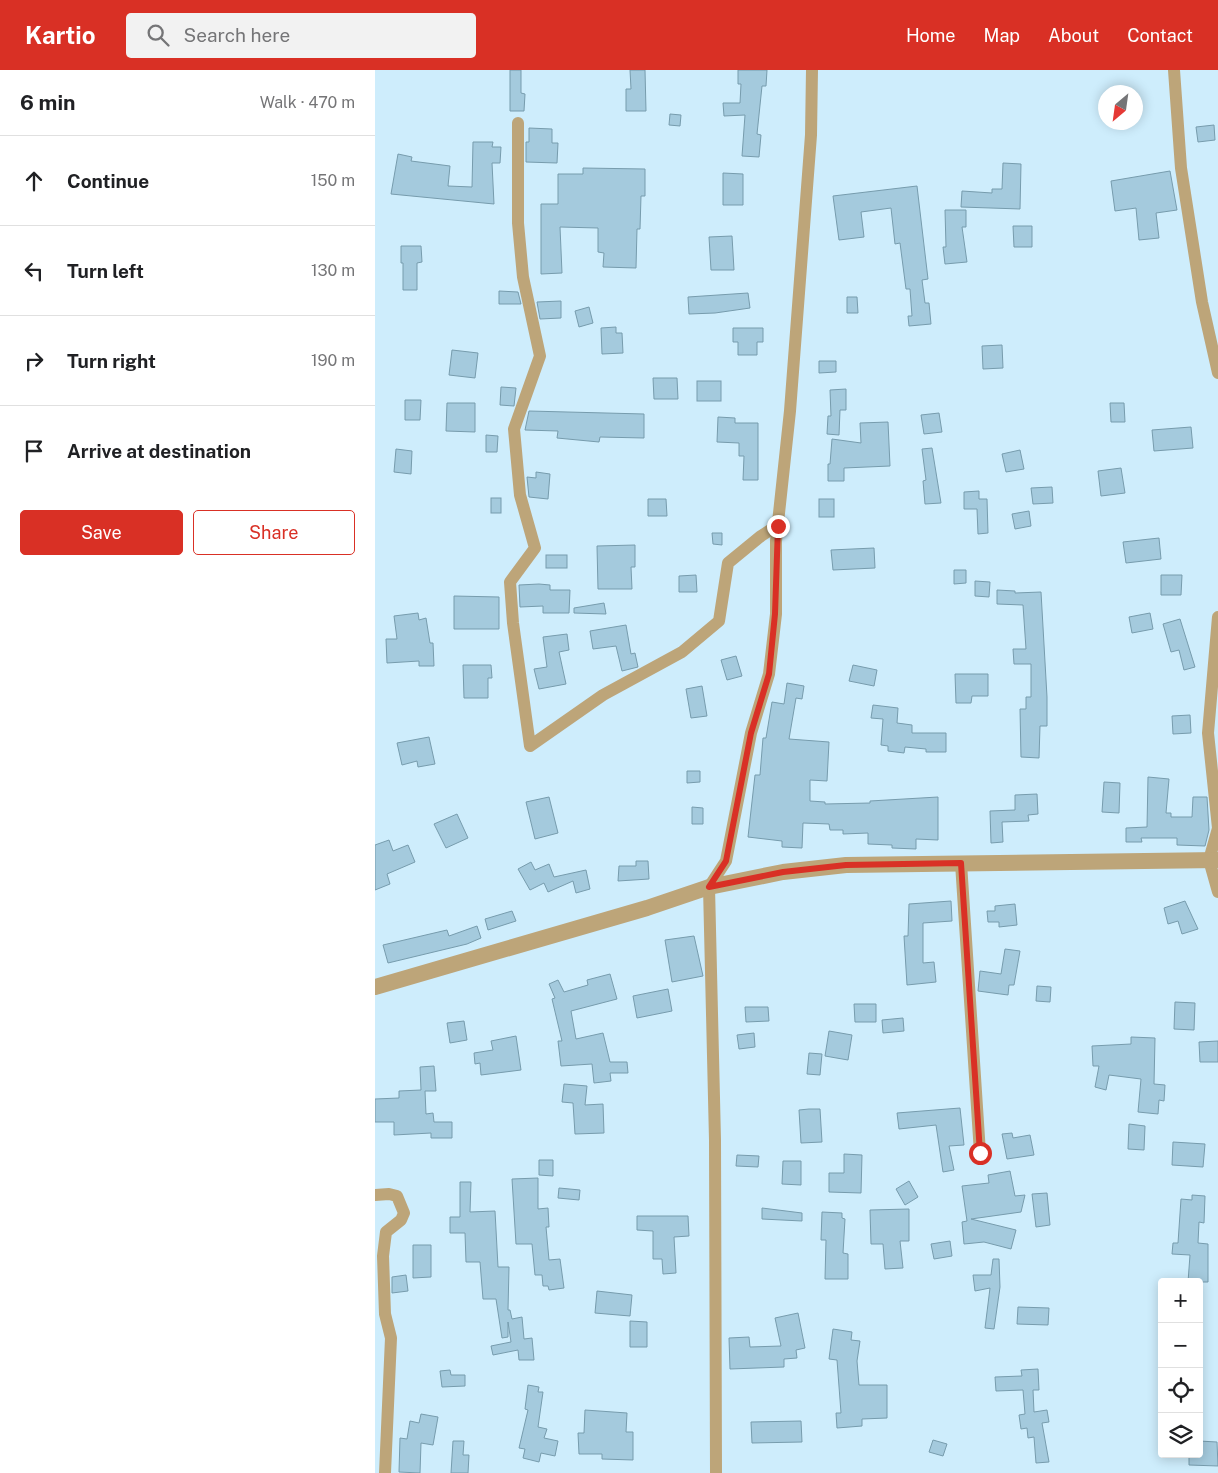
<!DOCTYPE html>
<meta charset="utf-8">
<style>
:root{--surface:#fff;--page:#f2f2f2;--text:#202124;--muted:#757577;--line:#e0e0e0;--accent:#d93025}
body{margin:0;font-family:"Public Sans",sans-serif;background:var(--page);color:var(--text)}
.controls{position:absolute;right:15px;bottom:15px;display:grid;overflow:hidden;border-radius:5px;box-shadow:0 2px 12px #0003}
.controls button{width:45px;height:45px;display:grid;place-items:center;padding:0;border:0;border-bottom:1px solid var(--line);background:var(--surface);color:var(--text);font:25px sans-serif}
.compass{position:absolute;left:723px;top:15px;width:45px;height:45px;border-radius:50%;background:var(--surface);box-shadow:0 2px 12px #0003;rotate:209deg}
.stop{position:absolute;width:15px;height:15px;margin:-11px;border:4px solid #d93025;border-radius:50%;background:#fff}
.stop.end{background:#d93025;border-color:#fff;box-shadow:0 1px 5px #0008}
.list{margin:0;padding:0;list-style:none}
h2{display:flex;justify-content:space-between;align-items:center;height:65px;margin:0;padding:0 20px;font-size:21px}
h2 small{font-size:16px;font-weight:400;color:var(--muted)}
.list li{display:grid;grid-template-columns:32px 1fr auto;gap:15px;align-items:center;box-sizing:border-box;height:90px;padding:0 20px;border-top:1px solid var(--line)}
.list b{display:block;font-size:19px;white-space:nowrap}
.list em{font-size:16px;font-style:normal;color:var(--muted)}
.actions{display:flex;gap:10px;padding:15px 20px}
.actions a{flex:1;padding:11px 0;border:1px solid var(--accent);border-radius:5px;text-align:center;font-size:18px;color:var(--accent)}
.actions .main{background:var(--accent);color:#fff}
.icon{flex:none;width:28px;height:28px;fill:none;stroke:currentColor;stroke-width:2;stroke-linecap:round;stroke-linejoin:round}
.map{position:relative;flex:none;width:843px;height:1403px;overflow:hidden}
header{display:flex;align-items:center;gap:30px;box-sizing:border-box;height:70px;padding:0 25px;background:var(--accent);color:#fff}
header strong{font-size:24px}
nav{display:flex;gap:28px;margin-inline-start:auto;font-size:18px}
.search{width:350px;height:45px;background:var(--page);display:flex;align-items:center;gap:12px;box-sizing:border-box;padding:0 18px;border-radius:5px;color:var(--muted);font-size:19px}
main{display:flex}
aside{flex:1;background:var(--surface)}
.map>svg:first-child{display:block}
</style>
<header>
<strong>Kartio</strong>
<div class="search"><svg class="icon" aria-label="search" viewBox="0 0 24 24"><circle cx="10" cy="10" r="6"/><path d="M15 15l6 6"/></svg>Search here</div>
<nav><a>Home</a><a>Map</a><a>About</a><a>Contact</a></nav>
</header>
<main>
<aside>
<h2>6 min<small>Walk · 470 m</small></h2>
<ul class="list">
<li><svg class="icon" aria-label="ahead" viewBox="0 0 24 24"><path d="M12 20V5M6 11l6-6 6 6"/></svg><div><b>Continue</b></div><em>150 m</em></li>
<li><svg class="icon" aria-label="left" viewBox="0 0 24 24"><path d="M17 20v-9H6M10 6l-5 5 5 5"/></svg><div><b>Turn left</b></div><em>130 m</em></li>
<li><svg class="icon" aria-label="right" viewBox="0 0 24 24"><path d="M7 20v-9h11M14 6l5 5-5 5"/></svg><div><b>Turn right</b></div><em>190 m</em></li>
<li><svg class="icon" aria-label="arrive" viewBox="0 0 24 24"><path d="M6 21V4h12l-3 4 3 4H6"/></svg><div><b>Arrive at destination</b></div></li>
</ul>
<div class="actions"><a class="main">Save</a><a>Share</a></div>
</aside>
<div class="map">
<svg width="843" height="1403" viewBox="0 0 843 1403">
<rect width="100%" height="100%" fill="#ceedfc"/>
<g fill="#a4cadd" stroke="#779cad">
<path d="M135,0H146V23L150,24L149,41H135Z"/>
<path d="M255,0H270L271,41H251V19H256Z"/>
<path d="M363,0H392L391,16H387L382,64L386,65L384,87L367,86L370,45L349,46L348,33H365L366,14H363Z"/>
<path d="M295,44L306,45L305,56L294,55Z"/>
<path d="M839,55L840,70L823,72L821,57Z"/>
<path d="M154,58L177,59V73H183L182,93L151,92V72H154Z"/>
<path d="M98,72H118L117,77H126L125,93H117L119,134L16,124L23,84L37,87L36,91L75,96L73,116L97,117Z"/>
<path d="M628,93L646,94L645,139L586,137L587,121L617,123V119H627Z"/>
<path d="M208,98L270,99V126H266L265,159H262L261,198L228,197L229,183L223,182V158L185,157L187,203L166,204V134H183V104H208Z"/>
<path d="M795,101L802,140L781,143L784,168L764,170L761,138L740,141L736,111Z"/>
<path d="M348,103L368,104V135H348Z"/>
<path d="M542,116L553,209L547,210L550,233H554L556,254L534,256L533,246H537L535,219H531L525,173L520,174L516,138L486,142L489,167L464,170L458,126Z"/>
<path d="M570,140H591V157H587L592,192L570,194L568,177H571Z"/>
<path d="M638,156H657V177H639Z"/>
<path d="M357,166L359,200H336L334,167Z"/>
<path d="M26,176H46L47,192L42,193V220H28V193H26Z"/>
<path d="M124,221L143,222L146,234H124Z"/>
<path d="M373,223L375,238L340,243L314,244L313,227Z"/>
<path d="M472,227H482L483,243H472Z"/>
<path d="M186,231V248L165,249L162,232Z"/>
<path d="M214,237L218,253L204,257L200,241Z"/>
<path d="M241,257V263H247L248,283L227,284L226,258Z"/>
<path d="M358,258H388V272H382V285H363V272H358Z"/>
<path d="M627,275L628,298L608,299L607,276Z"/>
<path d="M77,280L103,283L100,308L74,305Z"/>
<path d="M444,291H461V302L444,303Z"/>
<path d="M278,308H302L303,329H279Z"/>
<rect x="322" y="311" width="24" height="20"/>
<path d="M126,317L141,318L139,336L125,335Z"/>
<path d="M471,319V340H465L464,365L452,364L453,346H456L455,320Z"/>
<path d="M30,330H46L45,350H30Z"/>
<path d="M72,333H100V362L71,361Z"/>
<path d="M735,333H749L750,352H736Z"/>
<path d="M154,341L269,344V368L225,367L224,372L182,368L183,361L150,360Z"/>
<path d="M564,343L567,362L549,364L546,345Z"/>
<path d="M343,347L360,348V353H383V410H368L369,386H364V373L342,372Z"/>
<path d="M513,352L515,396L469,398V411H453V394H455L457,369L486,373L485,353Z"/>
<path d="M816,357L818,378L779,381L777,360Z"/>
<path d="M111,365L123,366L122,382H111Z"/>
<path d="M557,378L566,433L550,434L548,411L551,410L547,379Z"/>
<path d="M21,379L37,381L36,404L19,402Z"/>
<path d="M645,380L649,399L631,402L627,384Z"/>
<path d="M746,398L750,423L726,426L723,401Z"/>
<path d="M161,402L175,404L173,429L154,427L152,407L161,408Z"/>
<path d="M677,417L678,433L658,434L656,418Z"/>
<path d="M604,421V429H612L613,463L603,464L602,439H589V422Z"/>
<rect x="116" y="428" width="10" height="15"/>
<path d="M273,429H291L292,446H273Z"/>
<rect x="444" y="429" width="15" height="18"/>
<path d="M654,441L656,456L640,459L637,444Z"/>
<path d="M337,463H347V475L338,474Z"/>
<path d="M784,468L786,489L751,493L748,472Z"/>
<path d="M260,475V497H256L257,519H223L222,476Z"/>
<path d="M499,478L500,498L458,500L456,480Z"/>
<rect x="171" y="485" width="21" height="13"/>
<path d="M579,500H591V513L579,514Z"/>
<path d="M321,505L322,522H304V506Z"/>
<path d="M786,505H807L806,525H786Z"/>
<path d="M600,511L615,512L614,527L600,526Z"/>
<path d="M164,514L175,515V520H195L194,543H168V536L145,537L144,515Z"/>
<path d="M622,520L640,521V523L666,522L672,627V656H665L664,688L646,687L645,639H651V627H656V594H639L638,579H651L648,535L622,534Z"/>
<path d="M79,526L124,527V559H79Z"/>
<path d="M229,533L231,544L199,543V538Z"/>
<path d="M43,543L44,550L51,548L55,573H58L59,596H44V591L12,593L11,569H22L19,546Z"/>
<path d="M775,543L778,559L757,563L754,547Z"/>
<path d="M805,549L820,597L809,600L804,580L796,582L788,554Z"/>
<path d="M251,555L256,584L260,583L263,597L247,601L241,576L218,579L215,561Z"/>
<path d="M192,564L194,580L184,582L191,614L164,619L159,599L172,597L168,567Z"/>
<path d="M361,586L367,606L352,610L346,590Z"/>
<path d="M88,595H116L117,608H113V628H89Z"/>
<path d="M478,595L502,600L499,616L474,611Z"/>
<path d="M580,604H613V626H597L596,633H581Z"/>
<path d="M412,613L429,616L427,629L421,628L414,669L454,672L452,711L435,710V731L450,732V734L495,733V731L563,727V770L541,769V779L517,778V775L493,774V763L468,764V760H455L454,754L428,753L427,778L407,777V771L373,767L380,705H385L388,668H391L397,632L409,634Z"/>
<path d="M327,616L332,646L316,648L311,619Z"/>
<path d="M498,635L523,638L522,653L537,655V663H571V682H551V679L530,677L529,683L513,681V676L506,675L508,649L496,648Z"/>
<path d="M815,645L816,663L798,664L797,646Z"/>
<path d="M54,667L60,694L43,697L42,691L27,695L22,673Z"/>
<path d="M312,701H325V712L312,713Z"/>
<path d="M773,707L794,709L791,743H796V747H817L818,727H832L834,760L830,776L802,775V768H766L767,772H751V758L772,757Z"/>
<path d="M729,712L745,713L744,743L727,742Z"/>
<path d="M662,724L663,744L653,745L654,751L627,752L628,772L616,773L615,741L640,740V725Z"/>
<path d="M174,727L183,763L160,769L151,732Z"/>
<path d="M317,737L328,738V754H317Z"/>
<path d="M82,744L93,768L71,778L59,754Z"/>
<path d="M14,770L18,781L33,775L40,792L12,804L15,814L0,820V775Z"/>
<path d="M261,791H273L274,809L243,811L244,796H261Z"/>
<path d="M156,792L160,800L174,794L179,807L211,800L215,819L201,823L198,811L173,822L169,813L155,820L143,799Z"/>
<path d="M576,831L577,851L548,853V893L559,892L561,912L532,915L529,866H533L534,834Z"/>
<path d="M810,831L823,859L807,864L803,851L793,854L789,838Z"/>
<path d="M640,834L642,855L624,857V852H613L612,841H620V836Z"/>
<path d="M137,841L141,851L113,860L110,849Z"/>
<path d="M102,856L106,868L92,874L13,893L8,875L72,860L74,866Z"/>
<path d="M319,866L328,906L297,912L290,870Z"/>
<path d="M630,879L645,881L639,915H634L633,925L603,921L605,901L626,904Z"/>
<path d="M235,904L242,929L196,941L201,969L228,963L235,992H252L253,1003H235L236,1011L219,1013L217,994L186,996L183,971H187L177,929L180,928L174,914L183,910L189,922L213,915L212,910Z"/>
<path d="M662,916L676,917L675,932L661,931Z"/>
<path d="M293,919L297,941L262,948L258,926Z"/>
<path d="M800,932L820,933L819,960L799,959Z"/>
<path d="M479,934H501V952H480Z"/>
<path d="M370,937H393L394,951L371,952Z"/>
<path d="M528,948L529,961L508,963L507,950Z"/>
<path d="M89,951L92,970L75,973L72,953Z"/>
<path d="M454,961L477,965L473,990L450,986Z"/>
<path d="M379,963L380,977L364,979L362,965Z"/>
<path d="M141,966L146,1000L106,1005L105,993L100,994L99,983L118,980L116,971Z"/>
<path d="M756,967L780,968L779,1014L790,1015L789,1031L784,1030L783,1044L763,1042L766,1009L734,1005L731,1020L720,1017L724,996H718L717,976L756,974Z"/>
<path d="M843,971V992H825L824,972Z"/>
<path d="M434,983L447,984L445,1005L432,1004Z"/>
<path d="M59,996L61,1021H50L51,1044L58,1043L59,1052H77V1068H56V1063L19,1065V1052H0V1029L24,1028V1021L46,1020L45,997Z"/>
<path d="M189,1014L212,1016L210,1035L228,1034L229,1063L200,1064L198,1033L187,1032Z"/>
<path d="M585,1038L589,1075L574,1076L579,1100L568,1102L561,1055L524,1059L522,1043Z"/>
<path d="M434,1039H445L447,1072L426,1073L424,1040Z"/>
<path d="M754,1054L770,1056L769,1080L753,1079Z"/>
<path d="M637,1063L638,1068L655,1065L659,1085L632,1089L627,1064Z"/>
<path d="M798,1072L830,1074L828,1097L797,1095Z"/>
<path d="M469,1084L487,1085L486,1123L454,1122V1103H469Z"/>
<path d="M362,1085L384,1086L383,1097L361,1096Z"/>
<path d="M164,1090H178V1106L164,1105Z"/>
<path d="M408,1091H426V1115L407,1114Z"/>
<path d="M635,1101L640,1126L650,1125L646,1142L596,1149L641,1160L636,1179L609,1172L589,1174L587,1152L592,1151L587,1116L614,1113L613,1105Z"/>
<path d="M163,1108V1139L173,1138L174,1157H171L174,1190L185,1189L189,1218L174,1220L173,1216H168L167,1205H160L157,1174H141L137,1109Z"/>
<path d="M534,1111L543,1127L530,1135L521,1119Z"/>
<path d="M85,1112H96L95,1142L120,1141L123,1197H134L133,1240H135L137,1249L147,1247L149,1269L157,1268L159,1290H144L143,1280L118,1285L116,1276L136,1272L133,1252V1267L127,1268L121,1229H108L105,1192H91L90,1163H75V1147H85Z"/>
<path d="M184,1118L205,1120L204,1130L183,1128Z"/>
<path d="M672,1123L675,1155L661,1157L657,1124Z"/>
<path d="M817,1125L830,1126L829,1153L824,1152L823,1173L833,1174V1212H813L815,1185L797,1184L798,1173H803L806,1129L817,1130Z"/>
<path d="M387,1138L427,1143V1151L387,1149Z"/>
<path d="M534,1139V1171H525L528,1198L510,1199L508,1174H496L495,1140Z"/>
<path d="M447,1142L467,1143V1148L470,1149L468,1183L473,1184V1209H450L451,1170H446Z"/>
<path d="M262,1146H313L314,1166L299,1167L301,1203L288,1204L287,1189H278V1161L262,1160Z"/>
<path d="M575,1171L577,1186L559,1189L556,1174Z"/>
<path d="M38,1175H56V1207L38,1208Z"/>
<path d="M618,1189H624L625,1217L619,1259L610,1258L615,1218L600,1221L598,1205H616Z"/>
<path d="M31,1205L33,1221L17,1223V1207Z"/>
<path d="M222,1221L257,1225L255,1246L220,1243Z"/>
<path d="M643,1237L674,1238L673,1255L642,1254Z"/>
<path d="M423,1243L430,1278L421,1280L422,1288L409,1289V1297L355,1299L354,1268L374,1267L375,1277L406,1276L400,1248Z"/>
<path d="M255,1251L272,1252V1277H255Z"/>
<path d="M458,1259L477,1262L476,1270L485,1271L482,1291L484,1315H512V1348L487,1349V1356L462,1358L461,1343H466L462,1290L454,1289Z"/>
<path d="M663,1299L664,1320H658L659,1342L672,1340L674,1352L667,1353L674,1392L661,1393L659,1367L653,1368L652,1358L646,1359L644,1345L650,1344L648,1320L621,1321L620,1307L647,1306L646,1300Z"/>
<path d="M75,1300L76,1305H90V1316L67,1317L65,1301Z"/>
<path d="M153,1315L164,1317L163,1322H168L163,1357L172,1359L169,1368L183,1371L180,1386L166,1383L164,1392L148,1388L150,1379L144,1378L153,1340L150,1339Z"/>
<path d="M210,1340L252,1343L251,1362H258V1390L227,1389V1384H204L203,1363H209Z"/>
<path d="M46,1344L63,1347L58,1375L46,1373L45,1403L24,1402L25,1368L32,1369L35,1351L44,1353Z"/>
<path d="M426,1351L427,1372L377,1373L376,1352Z"/>
<path d="M558,1370L572,1374L568,1386L554,1382Z"/>
<path d="M78,1371H89L88,1385H94L93,1403H76Z"/>
<path d="M824,1371L842,1372L843,1396L814,1395V1384H824Z"/>
</g>
<g fill="none" stroke-linecap="round" stroke-linejoin="round">
<g stroke="#bda579" stroke-width="12">
<path d="M799,0L806,98L827,232L843,303"/>
<path d="M143,53V153L148,207L165,286L139,359L145,425L160,478L135,512L138,553L155,676L228,625L307,582L344,551L353,493L386,466L403,455"/>
<path d="M843,547L833,663L843,758L834,790L843,822"/>
<path d="M586,793L605,1083"/>
<path d="M0,1125L14,1124L22,1126L29,1143L26,1150L11,1162L8,1186L10,1244L16,1268L10,1403"/>
<path d="M341,1403L340,1070L334,817L351,791L376,663L394,604L401,544V471L415,341L436,65L437,0"/>
</g>
<path stroke="#bda579" stroke-width="16" d="M0,917L272,838L334,817L408,802L471,795L843,790"/>
</g>
<g fill="none" stroke-linecap="round" stroke-linejoin="round">
<path stroke="#d93025" stroke-width="6" d="M403,456L400,544L394,604L376,663L351,791L334,817L408,802L471,795L586,793L605,1083"/>
</g>
</svg>
<div class="controls">
<button>+</button>
<button>−</button>
<button><svg class="icon" aria-label="locate" viewBox="0 0 24 24"><circle cx="12" cy="12" r="6"/><path d="M12 2v4M12 18v4M2 12h4M18 12h4"/></svg></button>
<button><svg class="icon" aria-label="layers" viewBox="0 0 24 24"><path d="M12 4l9 5-9 5-9-5zM3 14l9 5 9-5"/></svg></button>
</div>
<svg class="compass" viewBox="-18 -18 36 36"><path d="M0-13l5 13h-10z" fill="#e53935"/><path d="M0 13l5-13h-10z" fill="#757577"/></svg>
<div class="stop" style="left:605px;top:1083px"></div>
<div class="stop end" style="left:403px;top:456px"></div>
</div>
</main>
